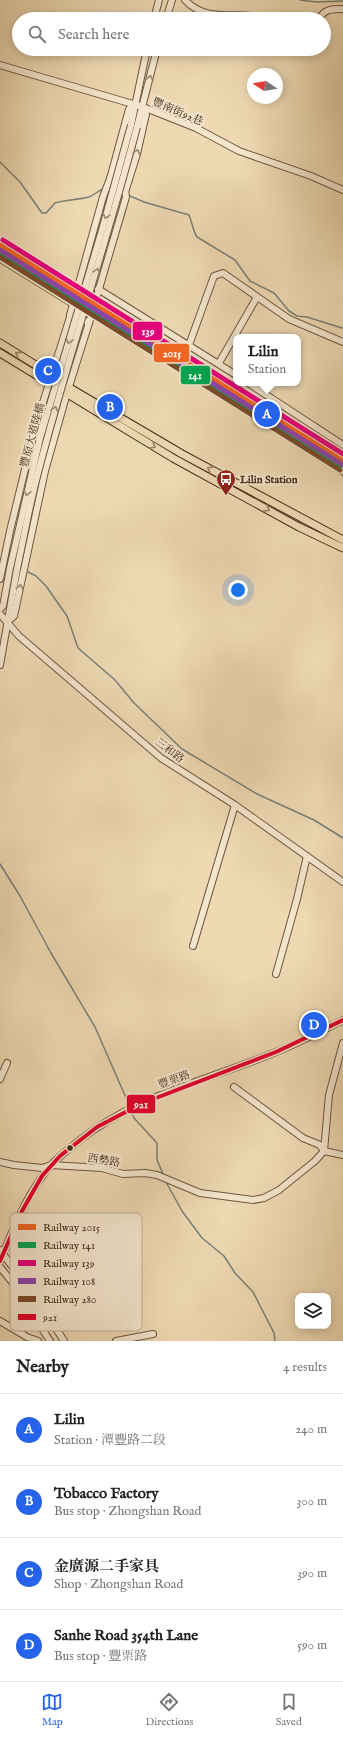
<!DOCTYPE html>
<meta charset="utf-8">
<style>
:root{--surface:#fff;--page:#f2f2f2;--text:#222;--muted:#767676;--line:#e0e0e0;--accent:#2563eb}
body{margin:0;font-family:"IM FELL English","Noto Serif TC",serif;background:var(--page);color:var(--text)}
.controls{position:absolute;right:12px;bottom:12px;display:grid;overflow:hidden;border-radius:8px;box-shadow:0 2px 10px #0003}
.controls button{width:36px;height:36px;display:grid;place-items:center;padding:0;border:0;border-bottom:1px solid var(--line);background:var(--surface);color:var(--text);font:20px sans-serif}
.compass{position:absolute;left:247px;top:68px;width:36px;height:36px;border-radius:50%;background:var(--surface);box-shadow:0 2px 10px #0003;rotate:282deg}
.you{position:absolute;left:238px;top:590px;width:14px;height:14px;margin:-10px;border:3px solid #fff;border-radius:50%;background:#1a73e8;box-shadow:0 0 0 6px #1a73e833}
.badge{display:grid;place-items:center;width:26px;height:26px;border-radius:50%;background:var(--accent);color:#fff;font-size:13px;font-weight:700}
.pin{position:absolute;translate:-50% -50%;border:2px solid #fff;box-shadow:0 1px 4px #0006}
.popup{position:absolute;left:233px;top:334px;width:68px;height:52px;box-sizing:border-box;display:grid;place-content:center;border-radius:8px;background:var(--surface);filter:drop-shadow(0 1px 3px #0005);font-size:13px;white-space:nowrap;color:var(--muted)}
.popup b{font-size:15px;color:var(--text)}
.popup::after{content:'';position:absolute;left:50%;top:100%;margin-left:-8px;border:8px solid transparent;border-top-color:var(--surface)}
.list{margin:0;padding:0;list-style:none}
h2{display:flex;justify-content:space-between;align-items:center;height:52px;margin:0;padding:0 16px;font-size:17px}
h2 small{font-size:13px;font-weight:400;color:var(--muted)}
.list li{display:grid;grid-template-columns:26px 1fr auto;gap:12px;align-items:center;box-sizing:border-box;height:72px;padding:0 16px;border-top:1px solid var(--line)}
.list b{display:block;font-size:15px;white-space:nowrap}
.list p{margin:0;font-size:13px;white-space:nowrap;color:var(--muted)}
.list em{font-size:13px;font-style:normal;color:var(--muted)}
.icon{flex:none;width:22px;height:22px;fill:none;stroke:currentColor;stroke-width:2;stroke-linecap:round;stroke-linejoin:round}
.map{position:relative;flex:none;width:343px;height:1341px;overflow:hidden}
.search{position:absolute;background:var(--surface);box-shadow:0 2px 10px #0003;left:12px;right:12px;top:12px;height:44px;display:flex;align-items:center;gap:10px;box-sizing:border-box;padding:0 14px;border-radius:22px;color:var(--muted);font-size:15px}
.sheet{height:340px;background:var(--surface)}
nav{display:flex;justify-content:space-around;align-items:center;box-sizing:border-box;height:56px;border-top:1px solid var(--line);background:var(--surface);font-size:11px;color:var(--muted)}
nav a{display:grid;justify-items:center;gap:2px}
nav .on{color:var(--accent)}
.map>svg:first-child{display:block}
</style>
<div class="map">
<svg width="343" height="1341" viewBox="0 0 343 1341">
<rect width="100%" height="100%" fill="#eed9b3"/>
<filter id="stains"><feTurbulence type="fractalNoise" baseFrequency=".005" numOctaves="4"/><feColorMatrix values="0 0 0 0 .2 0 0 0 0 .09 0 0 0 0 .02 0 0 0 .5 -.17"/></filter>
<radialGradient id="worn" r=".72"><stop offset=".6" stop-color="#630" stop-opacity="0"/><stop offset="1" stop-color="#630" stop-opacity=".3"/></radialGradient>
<g fill="#bcbe8a" stroke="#807452">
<path d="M0,253L74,300L71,307L0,263Z"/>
<path d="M94,313L210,385L209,388L321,458L326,456L343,467V476L93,319Z"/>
</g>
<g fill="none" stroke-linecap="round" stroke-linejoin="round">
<g stroke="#798079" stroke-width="1.5">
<path d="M300,0L316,2L343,1"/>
<path d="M0,162L20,182L42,213H46C49,210 52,206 55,203C59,201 82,199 89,197C94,195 98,191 103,189"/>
<path d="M128,195L144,202L189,215C192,222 193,231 197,237L235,260L250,281L274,293L289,311L297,316L307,317L342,328"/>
<path d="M26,571L36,576L46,586L67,616L78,648L115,680L134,703L182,749L257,794L314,820L343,838"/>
<path d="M0,864L20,896L51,953L95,1027L130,1107"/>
<path d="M131,1111L134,1118L157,1143V1160L163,1174"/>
<path d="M166,1182L182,1211L202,1238L224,1256L235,1273L253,1292L274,1333L275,1341"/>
</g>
<g stroke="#ccb695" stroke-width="6" stroke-dasharray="6 3" stroke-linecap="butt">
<path d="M85,272L106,200"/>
<path d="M73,364L104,262"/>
</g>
<defs>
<g id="minor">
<path d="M185,0C208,25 240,9 267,19"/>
<path d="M154,19L159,0"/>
<path d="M166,19L172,0"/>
<path d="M319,19C324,9 332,9 343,9"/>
<path d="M0,65L143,107L196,128L239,151L311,176L343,190"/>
<path d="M131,125L147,49"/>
<path d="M137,127L157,49"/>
<path d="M110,179L129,109L135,104"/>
<path d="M125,192L137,154L146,114L143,107"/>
<path d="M98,289L236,375"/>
<path d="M70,315L103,197L111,176"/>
<path d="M89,323L121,214L126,197L125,190"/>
<path d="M189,345L214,276L223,273L289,319L343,342"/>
<path d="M219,363L257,297"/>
<path d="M248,383L343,445"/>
<path d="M0,579L10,531L35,428L71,314L89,323L67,393L45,471L14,616L7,622"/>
<path d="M0,609L3,606L10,568"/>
<path d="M0,614L19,636L161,758L235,805L343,882"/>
<path d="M0,665L17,569"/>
<path d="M193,946L235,805"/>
<path d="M276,974L297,899L307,856"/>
<path d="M0,1079L7,1063"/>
<path d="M234,1087L303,1138L320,1145L324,1151"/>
<path d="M324,1151L343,1155"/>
<path d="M0,1162L14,1165L42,1168L51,1165L102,1168L123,1174L145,1173L157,1175L200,1193L253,1200L264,1198L279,1190L315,1161L324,1151L329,1095L343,1043"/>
<path d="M0,1250L42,1307L64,1341"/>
<path d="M0,1261C14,1228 27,1193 51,1165C58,1157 68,1150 76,1143C131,1098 201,1082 266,1056C292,1046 318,1033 343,1020"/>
<path d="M0,1267L12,1282L50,1341"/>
<path d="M0,1321L27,1337L38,1341"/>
<path d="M116,1341L153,1334"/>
</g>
<g id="major">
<path d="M0,343L52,375L68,387L182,454L343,540"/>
<path d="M0,353L173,458L299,527L343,548"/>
</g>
</defs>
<use href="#minor" stroke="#6e5641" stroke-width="8"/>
<use href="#major" stroke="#432b1b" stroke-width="9"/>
<use href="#minor" stroke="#f4e6ce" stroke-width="6"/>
<use href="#major" stroke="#eed9b3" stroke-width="7"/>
<defs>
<g id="minor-bridge">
<path d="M10,568L40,438L102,230L131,125"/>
<path d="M17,569C24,536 30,502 39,469C69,354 107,241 137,127"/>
</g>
</defs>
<use href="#minor-bridge" stroke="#6e5641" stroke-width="8" stroke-linecap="butt"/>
<use href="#minor-bridge" stroke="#f4e6ce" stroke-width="6"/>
<defs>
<path id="bus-1" d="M0,1261L22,1211L42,1176L60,1156L97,1127L143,1103L276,1052L343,1020"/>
</defs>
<use href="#bus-1" stroke="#f4e6ce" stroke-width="7"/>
<use href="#bus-1" stroke="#e4002b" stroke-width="4"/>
<defs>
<path id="rail-1" d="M0,245L343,461"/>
<path id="rail-2" d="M0,252L340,466"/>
<path id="rail-3" d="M3,240L343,454"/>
<path id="rail-4" d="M0,250L343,465"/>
<path id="rail-5" d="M0,257L340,470"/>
</defs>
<use href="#rail-1" stroke="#f4e6ce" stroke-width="8"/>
<use href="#rail-2" stroke="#f4e6ce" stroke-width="8"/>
<use href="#rail-3" stroke="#f4e6ce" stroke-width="8"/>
<use href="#rail-4" stroke="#f4e6ce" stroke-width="8"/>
<use href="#rail-5" stroke="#f4e6ce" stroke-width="8"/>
<use href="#rail-1" stroke="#f26522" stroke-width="5"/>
<use href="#rail-2" stroke="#00a651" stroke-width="5"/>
<use href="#rail-3" stroke="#e5007d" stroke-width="5"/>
<use href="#rail-4" stroke="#8e44ad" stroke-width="5"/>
<use href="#rail-5" stroke="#7a4b2a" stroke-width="5"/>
</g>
<defs><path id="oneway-chevron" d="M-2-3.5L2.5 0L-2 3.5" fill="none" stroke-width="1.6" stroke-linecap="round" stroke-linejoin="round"/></defs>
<g stroke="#9c8874">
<use href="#oneway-chevron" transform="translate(150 78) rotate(-77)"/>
<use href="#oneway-chevron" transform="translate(137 152) rotate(-75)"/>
<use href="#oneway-chevron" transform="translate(106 216) rotate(106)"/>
<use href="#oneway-chevron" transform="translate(97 271) rotate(-73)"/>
<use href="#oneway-chevron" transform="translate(69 341) rotate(107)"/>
<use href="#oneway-chevron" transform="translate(55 409) rotate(-74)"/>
<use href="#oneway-chevron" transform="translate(27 493) rotate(103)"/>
<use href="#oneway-chevron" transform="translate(20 587) rotate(-79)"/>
</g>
<g stroke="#988267">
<use href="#oneway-chevron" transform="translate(18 354) rotate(-148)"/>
<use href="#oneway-chevron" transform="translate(153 446) rotate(31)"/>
<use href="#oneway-chevron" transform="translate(210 469) rotate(-152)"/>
<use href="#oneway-chevron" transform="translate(267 509) rotate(29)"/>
</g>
<defs>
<symbol id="bus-pin" viewBox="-11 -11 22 30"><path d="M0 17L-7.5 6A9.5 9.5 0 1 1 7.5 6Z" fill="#8f2418" stroke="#f4e6ce"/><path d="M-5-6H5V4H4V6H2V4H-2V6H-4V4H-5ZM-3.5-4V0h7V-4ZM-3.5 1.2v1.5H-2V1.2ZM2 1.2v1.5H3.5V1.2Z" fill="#fff"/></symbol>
</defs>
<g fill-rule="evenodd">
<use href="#bus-pin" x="215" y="468" width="22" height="30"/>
</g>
<circle fill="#432b1b" stroke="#f4e6ce" stroke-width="1.5" cx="70" cy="1148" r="3.5"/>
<g text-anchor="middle" stroke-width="4" stroke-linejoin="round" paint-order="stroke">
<g font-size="11" fill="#432b1b" stroke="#f4e6ce">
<text transform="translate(178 111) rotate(23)" y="4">豐南街92巷</text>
<text transform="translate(32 435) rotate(-75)" y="4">豐原大道陸橋</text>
<text transform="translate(170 750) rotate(37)" y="4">三和路</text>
<text transform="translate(174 1079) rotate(-20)" y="4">豐栗路</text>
<text transform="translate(104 1160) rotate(9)" y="4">西勢路</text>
</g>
<g font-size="11" font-weight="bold" fill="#432b1b" stroke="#f4e6ce" text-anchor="start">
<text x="240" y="483">Lilin Station</text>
</g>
</g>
<rect x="10" y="1213" width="132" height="118" rx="6" fill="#f4e6ce" stroke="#bfae98" stroke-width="1"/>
<rect x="18" y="1224" width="18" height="6" fill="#f26522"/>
<rect x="18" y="1242" width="18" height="6" fill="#00a651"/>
<rect x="18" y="1260" width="18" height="6" fill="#e5007d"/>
<rect x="18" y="1278" width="18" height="6" fill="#8e44ad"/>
<rect x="18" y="1296" width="18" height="6" fill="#7a4b2a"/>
<rect x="18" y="1314" width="18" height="6" fill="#e4002b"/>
<g font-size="11" fill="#432b1b">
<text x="43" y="1231">Railway 2015</text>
<text x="43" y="1249">Railway 141</text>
<text x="43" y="1267">Railway 139</text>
<text x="43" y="1285">Railway 108</text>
<text x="43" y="1303">Railway 280</text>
<text x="43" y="1321">921</text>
</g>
<g stroke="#f4e6ce" stroke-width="1.5">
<rect x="132" y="321" width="31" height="20" rx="4" fill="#e5007d"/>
<rect x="153" y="343" width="37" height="20" rx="4" fill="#f26522"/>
<rect x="180" y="365" width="31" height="20" rx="4" fill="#00a651"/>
<rect x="126" y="1094" width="30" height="20" rx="4" fill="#e4002b"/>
</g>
<g font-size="11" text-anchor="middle" font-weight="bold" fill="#fff">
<text x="148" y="335">139</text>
<text x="172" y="357">2015</text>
<text x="195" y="379">141</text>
<text x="141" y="1108">921</text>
</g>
<rect width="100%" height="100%" filter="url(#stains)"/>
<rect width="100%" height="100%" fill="url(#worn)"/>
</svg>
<div class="controls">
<button><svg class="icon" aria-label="layers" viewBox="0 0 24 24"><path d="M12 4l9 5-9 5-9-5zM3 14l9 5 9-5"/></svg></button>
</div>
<svg class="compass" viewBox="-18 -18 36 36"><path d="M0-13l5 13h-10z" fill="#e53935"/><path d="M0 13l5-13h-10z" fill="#767676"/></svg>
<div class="you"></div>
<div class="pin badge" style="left:267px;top:414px">A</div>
<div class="popup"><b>Lilin</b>Station</div>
<div class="pin badge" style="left:110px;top:407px">B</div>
<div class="pin badge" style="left:48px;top:371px">C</div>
<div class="pin badge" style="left:314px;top:1025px">D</div>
<div class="search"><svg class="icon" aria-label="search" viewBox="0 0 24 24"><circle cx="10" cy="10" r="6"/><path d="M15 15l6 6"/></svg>Search here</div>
</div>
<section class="sheet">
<h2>Nearby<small>4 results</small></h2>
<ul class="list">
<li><span class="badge">A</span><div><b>Lilin</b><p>Station · 潭豐路二段</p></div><em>240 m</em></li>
<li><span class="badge">B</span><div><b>Tobacco Factory</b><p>Bus stop · Zhongshan Road</p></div><em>300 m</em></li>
<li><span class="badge">C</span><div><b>金廣源二手家具</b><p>Shop · Zhongshan Road</p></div><em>390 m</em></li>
<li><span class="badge">D</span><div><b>Sanhe Road 354th Lane</b><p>Bus stop · 豐栗路</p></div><em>590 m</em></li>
</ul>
</section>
<nav>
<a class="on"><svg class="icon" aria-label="map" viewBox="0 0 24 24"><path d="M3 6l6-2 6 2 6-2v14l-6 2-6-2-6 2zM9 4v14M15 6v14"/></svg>Map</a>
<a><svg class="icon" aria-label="directions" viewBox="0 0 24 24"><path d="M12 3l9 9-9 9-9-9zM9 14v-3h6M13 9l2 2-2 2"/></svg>Directions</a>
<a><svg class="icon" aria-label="saved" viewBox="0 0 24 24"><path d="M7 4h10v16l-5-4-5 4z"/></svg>Saved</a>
</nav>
